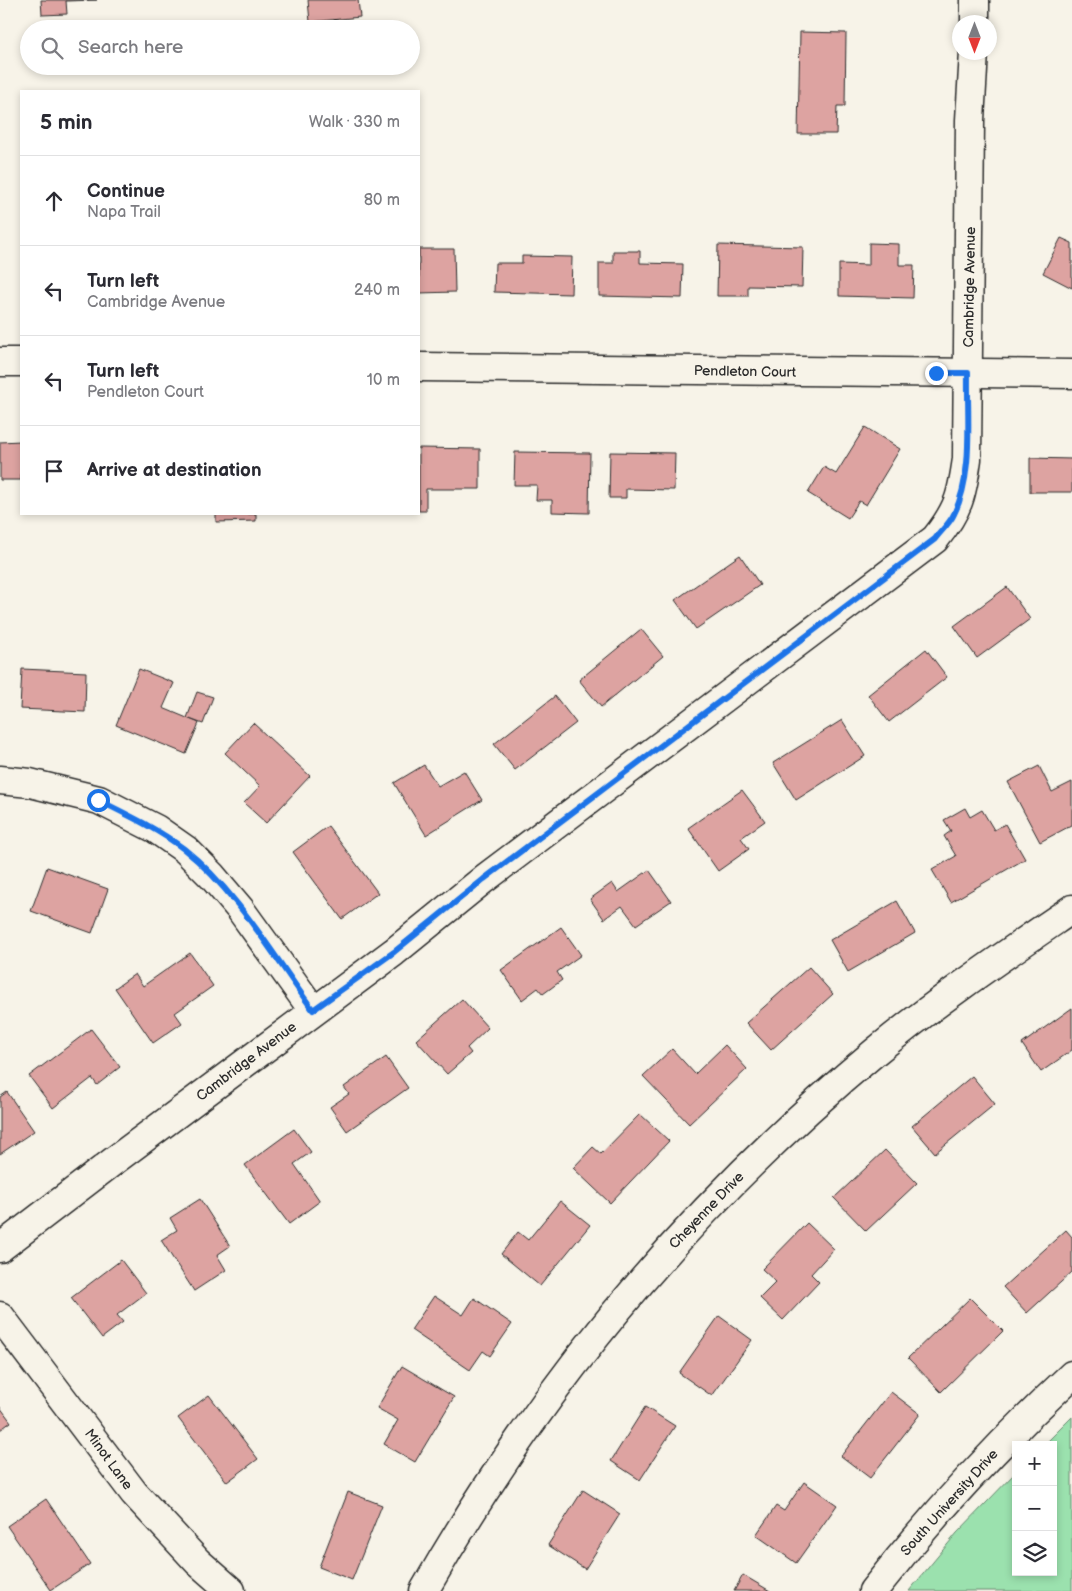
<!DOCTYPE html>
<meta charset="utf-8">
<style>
:root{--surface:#fff;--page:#f7f7f7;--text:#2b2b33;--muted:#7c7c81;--line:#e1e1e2}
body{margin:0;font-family:"Balsamiq Sans",sans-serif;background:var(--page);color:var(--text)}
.controls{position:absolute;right:15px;bottom:15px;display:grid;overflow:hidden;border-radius:0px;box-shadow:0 2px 8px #0003}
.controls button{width:45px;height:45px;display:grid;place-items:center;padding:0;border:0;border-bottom:1px solid var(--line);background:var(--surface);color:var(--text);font:25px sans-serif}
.compass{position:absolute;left:952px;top:15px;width:45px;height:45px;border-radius:50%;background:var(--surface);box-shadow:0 2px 8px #0003;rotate:180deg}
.stop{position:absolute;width:15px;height:15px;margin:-11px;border:4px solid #1a73e8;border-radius:50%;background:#fff}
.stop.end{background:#1a73e8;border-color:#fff;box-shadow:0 1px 5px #0008}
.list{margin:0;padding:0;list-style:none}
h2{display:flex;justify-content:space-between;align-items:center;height:65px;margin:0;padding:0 20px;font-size:21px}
h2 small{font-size:16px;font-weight:400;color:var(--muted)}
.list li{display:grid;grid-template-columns:32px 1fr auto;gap:15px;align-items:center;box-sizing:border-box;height:90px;padding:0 20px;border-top:1px solid var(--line)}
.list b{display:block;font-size:19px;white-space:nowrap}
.list p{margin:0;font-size:16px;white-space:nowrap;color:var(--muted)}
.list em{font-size:16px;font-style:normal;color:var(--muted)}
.icon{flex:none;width:28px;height:28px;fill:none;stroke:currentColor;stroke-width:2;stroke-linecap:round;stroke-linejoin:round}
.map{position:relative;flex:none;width:1072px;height:1591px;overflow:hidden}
.search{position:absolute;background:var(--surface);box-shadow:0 2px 8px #0003;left:20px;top:20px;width:400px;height:55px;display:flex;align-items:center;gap:12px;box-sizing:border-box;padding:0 18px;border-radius:28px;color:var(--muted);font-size:19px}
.panel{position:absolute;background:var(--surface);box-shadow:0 2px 8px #0003;left:20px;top:90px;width:400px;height:425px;border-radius:0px}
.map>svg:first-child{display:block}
</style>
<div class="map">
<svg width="1072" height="1591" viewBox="0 0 1072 1591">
<rect width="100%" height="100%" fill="#f7f3e8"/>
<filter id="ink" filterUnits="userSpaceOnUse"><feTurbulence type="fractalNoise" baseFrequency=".02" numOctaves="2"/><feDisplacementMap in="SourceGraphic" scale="10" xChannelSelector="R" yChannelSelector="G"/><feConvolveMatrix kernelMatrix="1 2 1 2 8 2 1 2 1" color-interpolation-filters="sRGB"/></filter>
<g filter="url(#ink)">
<path fill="#9be1ae" stroke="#63866c" d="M1072,1417V1591H909L957,1533L1016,1472V1572H1053V1445H1044Z"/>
<g fill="#dda3a1" stroke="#2b2b2b">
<path d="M41,0H97L66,1L67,14L42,15Z"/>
<path d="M308,0H358L360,17L310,22Z"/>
<path d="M800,32L846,33L845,106H837L836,134H798Z"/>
<path d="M1061,238L1072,243V288L1043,273Z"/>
<path d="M869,243L899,244V265H914L913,298L839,296V264L869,265Z"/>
<path d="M718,245L803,247L802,287L748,286V296H717Z"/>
<path d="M419,249H454L455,292L419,293Z"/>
<path d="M613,251H640V263L683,264L682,298L599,296V263H613Z"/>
<path d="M522,256L572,257L571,294L494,292L495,263H522Z"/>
<path d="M865,427L900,449L866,505L859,501L848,518L808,493L824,467L836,474Z"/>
<path d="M21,441V480H0V442Z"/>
<path d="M419,448L480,449V489H426V511H419Z"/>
<path d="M515,452L590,453L589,513L552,512V500H536L537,485H514Z"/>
<path d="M610,452L675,453L674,490L626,489V498H609Z"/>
<path d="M1030,458L1072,459V492H1030Z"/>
<path d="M216,514H256V521L216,522Z"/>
<path d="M740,555L760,585L696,629L675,600Z"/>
<path d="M1007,587L1030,619L977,658L954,626Z"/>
<path d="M641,629L663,656L601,707L579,680Z"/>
<path d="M926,649L947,677L889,722L868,695Z"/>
<path d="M22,669L86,672L85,712L20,709Z"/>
<path d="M139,669L174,683L163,708L199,723L186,754L116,725Z"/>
<path d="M197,692L213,697L203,724L187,718Z"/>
<path d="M555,696L576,723L515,770L494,744Z"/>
<path d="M842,720L865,756L796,800L773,763Z"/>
<path d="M253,723L310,776L266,823L244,803L260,786L225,753Z"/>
<path d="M424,765L438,786L464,771L482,800L426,835L394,783Z"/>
<path d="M1039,766L1052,792L1072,782V825L1040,842L1008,782Z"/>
<path d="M742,790L765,821L741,838L749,849L718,871L688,828Z"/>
<path d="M965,808L970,817L982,810L994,830L1005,824L1025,859L951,902L932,870L956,856L944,836L951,831L944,820Z"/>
<path d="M328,826L378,893L342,919L293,852Z"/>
<path d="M47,867L108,889L92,933L31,911Z"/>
<path d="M649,870L671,901L636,925L622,906L604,919L590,899L612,883L618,892Z"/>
<path d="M897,901L915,933L848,972L830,940Z"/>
<path d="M561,927L581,955L557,972L562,980L543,994L538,988L522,1000L501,970Z"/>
<path d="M190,953L213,986L175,1013L182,1023L153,1043L115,988L135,974L143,986Z"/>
<path d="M809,967L833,994L771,1050L746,1023Z"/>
<path d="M462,999L488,1028L467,1048L471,1053L447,1074L416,1040Z"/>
<path d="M1072,1008V1050L1041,1072L1022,1044Z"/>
<path d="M91,1029L120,1067L97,1085L92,1078L53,1108L29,1076Z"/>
<path d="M725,1045L747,1069L689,1124L643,1076L672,1049L695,1074Z"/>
<path d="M386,1057L408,1088L347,1131L330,1107L349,1094L344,1087Z"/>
<path d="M972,1076L995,1104L935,1153L912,1126Z"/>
<path d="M7,1092L34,1131L0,1154V1097Z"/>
<path d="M640,1114L669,1141L610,1203L573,1168L593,1147L601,1154Z"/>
<path d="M294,1129L311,1152L294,1164L320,1201L289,1224L245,1165Z"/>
<path d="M885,1150L917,1183L866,1231L834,1198Z"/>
<path d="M200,1199L230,1246L217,1255L226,1270L194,1291L161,1240L177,1230L170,1218Z"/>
<path d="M560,1201L590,1225L540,1286L501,1254L518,1232L528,1240Z"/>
<path d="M807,1223L834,1249L811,1274L819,1282L783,1320L760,1298L776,1282L762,1269Z"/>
<path d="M1066,1230L1072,1237V1272L1027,1313L1003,1287Z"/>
<path d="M121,1260L146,1293L117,1315L123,1322L102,1338L71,1298Z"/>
<path d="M434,1296L463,1315L474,1298L512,1324L490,1356L483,1351L470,1370L411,1330Z"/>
<path d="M970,1298L1003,1331L941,1392L908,1358Z"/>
<path d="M719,1316L752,1340L712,1396L679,1373Z"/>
<path d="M402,1366L454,1397L415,1462L384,1444L398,1420L377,1408Z"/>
<path d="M891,1392L920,1414L870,1478L841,1456Z"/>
<path d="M209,1395L258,1459L227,1482L178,1418Z"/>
<path d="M0,1407L11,1422L0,1430Z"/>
<path d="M645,1407L675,1426L640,1480L611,1461Z"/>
<path d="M804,1482L837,1505L796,1563L756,1535L776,1506L784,1511Z"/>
<path d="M583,1490L620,1514L585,1569L548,1545Z"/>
<path d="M348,1492L382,1505L352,1580L319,1567Z"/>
<path d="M46,1499L90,1564L51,1590L7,1526Z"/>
<path d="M743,1575L770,1591H734Z"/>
</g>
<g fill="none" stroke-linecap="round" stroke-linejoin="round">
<defs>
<g id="minor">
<path d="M975,22V0"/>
<path d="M0,362H21"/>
<path d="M419,367L1072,374"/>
<path d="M0,780L30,783L99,800L156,829L186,850L212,876L240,909L313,1010"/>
<path d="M0,1248L115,1160L394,952L484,879L935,539C959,509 962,495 967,459L970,120L974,52"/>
<path d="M0,1316L134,1493L198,1562L231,1591"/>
<path d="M424,1591C542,1383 691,1205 875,1052C938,1000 1005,955 1072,909"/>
<path d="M873,1591C934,1513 1000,1442 1072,1375"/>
</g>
</defs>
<use href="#minor" stroke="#2b2b2b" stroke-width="31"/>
<use href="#minor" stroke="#f7f3e8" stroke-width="28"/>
</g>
</g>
<g fill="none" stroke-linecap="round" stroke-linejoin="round" filter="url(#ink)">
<path stroke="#1a73e8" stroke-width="6" d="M98,800C128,815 158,829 184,849C236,890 275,958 313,1010L394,952L484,879L935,539C941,531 950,523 954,514C974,474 967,418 968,373H936"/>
</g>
<g text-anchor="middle" stroke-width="4" stroke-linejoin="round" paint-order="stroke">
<g font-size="14" fill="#2b2b2b" stroke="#f7f3e8">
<text transform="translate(969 287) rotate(-89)" y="5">Cambridge Avenue</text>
<text transform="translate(745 371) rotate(1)" y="5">Pendleton Court</text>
<text transform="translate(246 1061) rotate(-37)" y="5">Cambridge Avenue</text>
<text transform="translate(706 1210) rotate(-46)" y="5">Cheyenne Drive</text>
<text transform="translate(109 1459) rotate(54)" y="5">Minot Lane</text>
<text transform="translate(949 1502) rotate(-48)" y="5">South University Drive</text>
</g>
</g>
</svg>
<div class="controls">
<button>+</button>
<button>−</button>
<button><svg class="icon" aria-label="layers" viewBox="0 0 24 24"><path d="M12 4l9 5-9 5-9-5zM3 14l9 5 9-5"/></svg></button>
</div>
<svg class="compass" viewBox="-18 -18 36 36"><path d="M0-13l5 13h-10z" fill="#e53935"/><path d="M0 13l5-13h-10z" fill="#7c7c81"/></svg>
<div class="stop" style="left:98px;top:800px"></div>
<div class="stop end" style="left:936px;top:373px"></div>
<div class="search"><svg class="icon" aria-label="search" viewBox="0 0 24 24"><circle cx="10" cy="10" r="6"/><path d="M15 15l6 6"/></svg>Search here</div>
<section class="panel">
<h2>5 min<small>Walk · 330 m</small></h2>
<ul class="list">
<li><svg class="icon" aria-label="ahead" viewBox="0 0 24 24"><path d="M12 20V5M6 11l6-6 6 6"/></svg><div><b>Continue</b><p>Napa Trail</p></div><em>80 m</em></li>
<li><svg class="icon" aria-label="left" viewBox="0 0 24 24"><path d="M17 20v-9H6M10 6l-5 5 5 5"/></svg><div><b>Turn left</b><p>Cambridge Avenue</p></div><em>240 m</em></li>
<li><svg class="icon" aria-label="left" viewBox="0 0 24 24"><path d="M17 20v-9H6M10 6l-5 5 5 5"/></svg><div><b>Turn left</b><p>Pendleton Court</p></div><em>10 m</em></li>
<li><svg class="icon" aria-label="arrive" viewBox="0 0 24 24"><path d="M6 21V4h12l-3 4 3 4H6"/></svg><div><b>Arrive at destination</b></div></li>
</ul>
</section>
</div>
